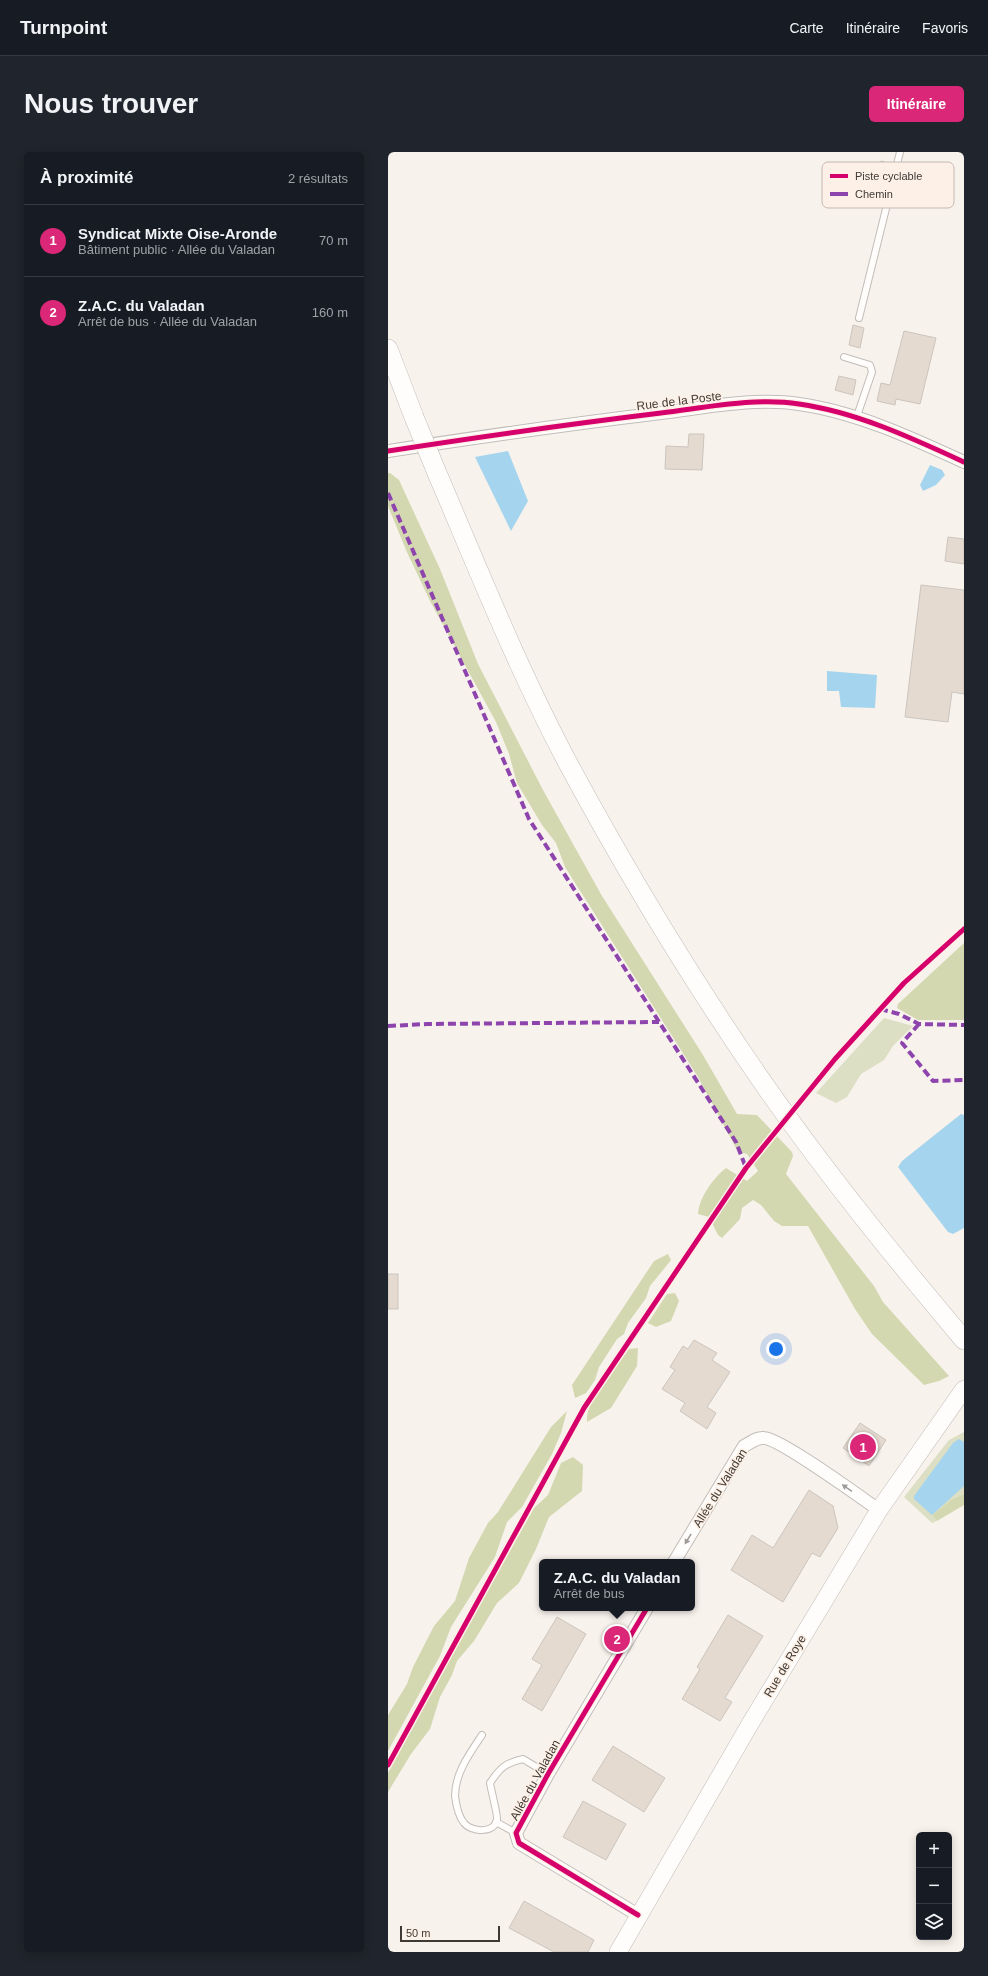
<!DOCTYPE html>
<html lang="fr">
<meta charset="utf-8">
<style>
:root{--surface:#171b24;--page:#20242c;--text:#f1f3f6;--muted:#9ea1a6;--line:#363941;--accent:#db2777}
body{margin:0;font-family:Helvetica,sans-serif;background:var(--page);color:var(--text)}
.controls{position:absolute;right:12px;bottom:12px;display:grid;overflow:hidden;border-radius:6px;box-shadow:0 2px 10px #0003}
.controls button{width:36px;height:36px;display:grid;place-items:center;padding:0;border:0;border-bottom:1px solid var(--line);background:var(--surface);color:var(--text);font:20px sans-serif}
.scale{position:absolute;left:12px;bottom:10px;width:100px;box-sizing:border-box;padding-left:4px;border:2px solid #3f3934;border-top:0;font-size:11px;line-height:14px;white-space:nowrap;color:#3f3934;-webkit-text-stroke:3px #fdf1e7;paint-order:stroke}
.you{position:absolute;left:388px;top:1197px;width:14px;height:14px;margin:-10px;border:3px solid #fff;border-radius:50%;background:#1a73e8;box-shadow:0 0 0 6px #1a73e833}
.badge{display:grid;place-items:center;width:26px;height:26px;border-radius:50%;background:var(--accent);color:#fff;font-size:13px;font-weight:700}
.pin{position:absolute;translate:-50% -50%;border:2px solid #fff;box-shadow:0 1px 4px #0006}
.popup{position:absolute;left:151px;top:1407px;width:156px;height:52px;box-sizing:border-box;display:grid;place-content:center;border-radius:6px;background:var(--surface);filter:drop-shadow(0 1px 3px #0005);font-size:13px;white-space:nowrap;color:var(--muted)}
.popup b{font-size:15px;color:var(--text)}
.popup::after{content:'';position:absolute;left:50%;top:100%;margin-left:-8px;border:8px solid transparent;border-top-color:var(--surface)}
.list{margin:0;padding:0;list-style:none}
h2{display:flex;justify-content:space-between;align-items:center;height:52px;margin:0;padding:0 16px;font-size:17px}
h2 small{font-size:13px;font-weight:400;color:var(--muted)}
.list li{display:grid;grid-template-columns:26px 1fr auto;gap:12px;align-items:center;box-sizing:border-box;height:72px;padding:0 16px;border-top:1px solid var(--line)}
.list b{display:block;font-size:15px;white-space:nowrap}
.list p{margin:0;font-size:13px;white-space:nowrap;color:var(--muted)}
.list em{font-size:13px;font-style:normal;color:var(--muted)}
.icon{flex:none;width:22px;height:22px;fill:none;stroke:currentColor;stroke-width:2;stroke-linecap:round;stroke-linejoin:round}
.map{position:relative;flex:none;width:576px;height:1800px;overflow:hidden;border-radius:6px}
header{display:flex;align-items:center;gap:24px;box-sizing:border-box;height:56px;padding:0 20px;background:var(--surface);border-bottom:1px solid var(--line)}
header strong{font-size:19px}
nav{display:flex;gap:22px;margin-inline-start:auto;font-size:14px}
.intro{display:flex;align-items:center;justify-content:space-between;box-sizing:border-box;height:96px;padding:0 24px}
h1{margin:0;font-size:28px}
.button{padding:10px 18px;border-radius:6px;background:var(--accent);color:#fff;font-size:14px;font-weight:700}
main{display:flex;gap:24px;padding:0 24px}
aside{flex:1;background:var(--surface);border-radius:6px;box-shadow:0 2px 10px #0003}
.map>svg:first-child{display:block}
</style>
<header>
<strong>Turnpoint</strong>
<nav><a>Carte</a><a>Itinéraire</a><a>Favoris</a></nav>
</header>
<div class="intro"><h1>Nous trouver</h1><a class="button">Itinéraire</a></div>
<main>
<aside>
<h2>À proximité<small>2 résultats</small></h2>
<ul class="list">
<li><span class="badge">1</span><div><b>Syndicat Mixte Oise-Aronde</b><p>Bâtiment public · Allée du Valadan</p></div><em>70 m</em></li>
<li><span class="badge">2</span><div><b>Z.A.C. du Valadan</b><p>Arrêt de bus · Allée du Valadan</p></div><em>160 m</em></li>
</ul>
</aside>
<div class="map">
<svg width="576" height="1800" viewBox="0 0 576 1800">
<rect width="100%" height="100%" fill="#f8f2ec"/>
<g fill="#dcdfc4">
<path d="M496,866L525,874L505,894L496,908L473,922L459,945L448,951L428,941Z"/>
<path d="M576,1280V1342L564,1347L544,1363L549,1369L544,1371L516,1345L561,1288Z"/>
</g>
<g fill="#d3d8b0">
<path d="M2,321L11,328L52,417L90,512L155,638L214,744L315,903L349,962L369,963L404,1000L405,1004L398,1022L486,1134L495,1150L561,1224L551,1229L536,1233L484,1182L467,1157L420,1074H394L386,1069L373,1053L365,1048L354,1056L352,1067L334,1086L330,1083L321,1065L310,1062C311,1046 325,1026 338,1016L359,1029L370,1019L359,1002L350,1000L310,925L177,715L168,691L154,673L129,631L121,602L108,570L43,451L18,398L0,354V321Z"/>
<path d="M576,791V868H530L509,856L510,852Z"/>
<path d="M280,1102L283,1108L262,1134L258,1146L240,1171L236,1182L229,1187L211,1215L207,1228L198,1241L187,1246L184,1233L266,1109Z"/>
<path d="M287,1141L291,1149L283,1169L268,1175L260,1171L279,1142Z"/>
<path d="M250,1196L249,1214L223,1256L199,1270C197,1248 228,1215 241,1197Z"/>
<path d="M179,1259L173,1281L164,1302L134,1355L119,1370L107,1405L63,1475L52,1504L0,1599V1563L19,1532L25,1515L46,1474L67,1449L81,1406L100,1371L110,1360L163,1275Z"/>
<path d="M185,1305L195,1313L194,1339L161,1365L148,1397L131,1431L109,1451L86,1489L69,1509L64,1523L52,1545L42,1577L23,1602L0,1640V1621L37,1550L40,1535L55,1519L146,1356L160,1343L173,1311Z"/>
<path d="M576,1342V1353L549,1369L544,1363L564,1347Z"/>
</g>
<g fill="#a5d5ee">
<path d="M120,299L140,349L123,379L87,305Z"/>
<path d="M542,313L554,318L557,323L548,333L535,339L532,333Z"/>
<path d="M439,519L489,523L487,556L453,555L451,539H439Z"/>
<path d="M573,962L576,963V1076L565,1082L560,1080L510,1015L514,1009Z"/>
<path d="M571,1287L576,1290V1334L544,1363L526,1347V1344L565,1291Z"/>
</g>
<g fill="#e5dad0" stroke="#cac5bf">
<path d="M493,9L504,12L498,38L487,35Z"/>
<path d="M465,173L476,176L472,196L461,193Z"/>
<path d="M516,179L548,186L532,252L508,247L507,253L489,249L493,231L502,233Z"/>
<path d="M451,224L468,228L465,243L447,238Z"/>
<path d="M301,282H316L314,318L277,317L278,294L300,295Z"/>
<path d="M560,385L576,387V412L557,409Z"/>
<path d="M533,433L576,438V542L564,540L560,570L517,565Z"/>
<rect x="0" y="1122" width="10" height="35"/>
<path d="M306,1188L329,1201L324,1208L342,1220L319,1255L328,1261L319,1277L292,1259L297,1251L274,1237L287,1218L282,1215L295,1194L300,1197Z"/>
<path d="M472,1271L498,1288L481,1314L455,1296Z"/>
<path d="M421,1338L445,1354L450,1376L432,1405L424,1401L395,1450L343,1418L364,1383L385,1396Z"/>
<path d="M340,1463L375,1484L337,1546L344,1550L332,1569L294,1547L312,1517L309,1515Z"/>
<path d="M169,1465L198,1482L154,1559L134,1547L154,1513L144,1507Z"/>
<path d="M225,1594L277,1626L256,1660L204,1628Z"/>
<path d="M195,1649L238,1672L218,1708L175,1685Z"/>
<path d="M136,1749L206,1788L200,1800H166L121,1776Z"/>
</g>
<g fill="none" stroke-linecap="round" stroke-linejoin="round">
<defs>
<g id="service">
<path d="M471,166L512,0"/>
<path d="M456,205L482,213L484,220L468,267"/>
<path d="M94,1583C82,1601 67,1621 67,1644C68,1652 71,1665 76,1671C83,1680 106,1682 109,1668C110,1664 103,1638 102,1631C112,1616 117,1611 135,1607L160,1622"/>
<path d="M108,1670L128,1681"/>
</g>
<g id="minor">
<path d="M0,299C91,285 182,272 273,261C316,256 367,245 411,252C468,260 524,286 576,310"/>
<path d="M286,1410L356,1294C362,1291 369,1285 376,1286C393,1287 472,1345 491,1358"/>
<path d="M250,1763L131,1691L128,1681L160,1622L259,1456"/>
</g>
<path id="secondary" d="M230,1800L362,1572L491,1358L576,1237"/>
<g id="primary">
<path d="M0,197L26,265"/>
<path d="M49,321C91,419 131,520 182,615C242,726 308,835 380,938C441,1025 508,1107 576,1188"/>
</g>
</defs>
<use href="#service" stroke="#c2bdb8" stroke-width="8"/>
<use href="#minor" stroke="#c2bdb8" stroke-width="14"/>
<use href="#secondary" stroke="#c2bdb8" stroke-width="18"/>
<use href="#primary" stroke="#c2bdb8" stroke-width="20"/>
<use href="#service" stroke="#fefdfc" stroke-width="6"/>
<use href="#minor" stroke="#fefdfc" stroke-width="12"/>
<use href="#secondary" stroke="#fefdfc" stroke-width="17"/>
<use href="#primary" stroke="#fefdfc" stroke-width="19"/>
<defs>
<path id="primary-bridge" d="M26,265L49,321"/>
</defs>
<use href="#primary-bridge" stroke="#c2bdb8" stroke-width="20" stroke-linecap="butt"/>
<use href="#primary-bridge" stroke="#fefdfc" stroke-width="19"/>
<g stroke="#8e44ad" stroke-width="4" stroke-dasharray="8 4" stroke-linecap="butt">
<path d="M0,341L141,667L348,990L358,1016"/>
<path d="M492,857L511,862L531,872L576,873"/>
<path d="M531,872L514,891L545,929L576,928"/>
<path d="M0,874L39,872L271,870"/>
</g>
<defs>
<g id="cycleway">
<path d="M0,299C91,285 182,272 273,261C316,256 367,245 411,252C468,260 524,286 576,310"/>
<path d="M0,1613L196,1256L358,1016L447,907L516,831L576,777"/>
<path d="M250,1763L131,1691L128,1681L160,1622L259,1456"/>
</g>
</defs>
<use href="#cycleway" stroke="#fdf1e7" stroke-width="8"/>
<use href="#cycleway" stroke="#d6006c" stroke-width="5"/>
</g>
<defs><path id="oneway-solid" d="M-6-.8H1V-3.2L6.5 0L1 3.2V.8H-6Z"/></defs>
<g fill="#9e9b98">
<use href="#oneway-solid" transform="translate(459 1336) rotate(-146)"/>
<use href="#oneway-solid" transform="translate(300 1387) rotate(121)"/>
</g>
<g text-anchor="middle" stroke-width="3.5" stroke-linejoin="round" paint-order="stroke">
<g font-size="12" fill="#3f3934" stroke="#fdf1e7">
<text transform="translate(291 249) rotate(-7)" y="4">Rue de la Poste</text>
<text transform="translate(332 1336) rotate(-58)" y="4">Allée du Valadan</text>
<text transform="translate(397 1514) rotate(-59)" y="4">Rue de Roye</text>
<text transform="translate(147 1628) rotate(-61)" y="4">Allée du Valadan</text>
</g>
</g>
<rect x="434" y="10" width="132" height="46" rx="6" fill="#fdf1e7" stroke="#c4bab1" stroke-width="1"/>
<rect x="442" y="22" width="18" height="4" fill="#d6006c"/>
<rect x="442" y="40" width="18" height="4" fill="#8e44ad"/>
<g font-size="11" fill="#3f3934">
<text x="467" y="28">Piste cyclable</text>
<text x="467" y="46">Chemin</text>
</g>
</svg>
<div class="controls">
<button>+</button>
<button>−</button>
<button><svg class="icon" aria-label="layers" viewBox="0 0 24 24"><path d="M12 4l9 5-9 5-9-5zM3 14l9 5 9-5"/></svg></button>
</div>
<div class="scale">50 m</div>
<div class="you"></div>
<div class="pin badge" style="left:475px;top:1295px">1</div>
<div class="pin badge" style="left:229px;top:1487px">2</div>
<div class="popup"><b>Z.A.C. du Valadan</b>Arrêt de bus</div>
</div>
</main>
